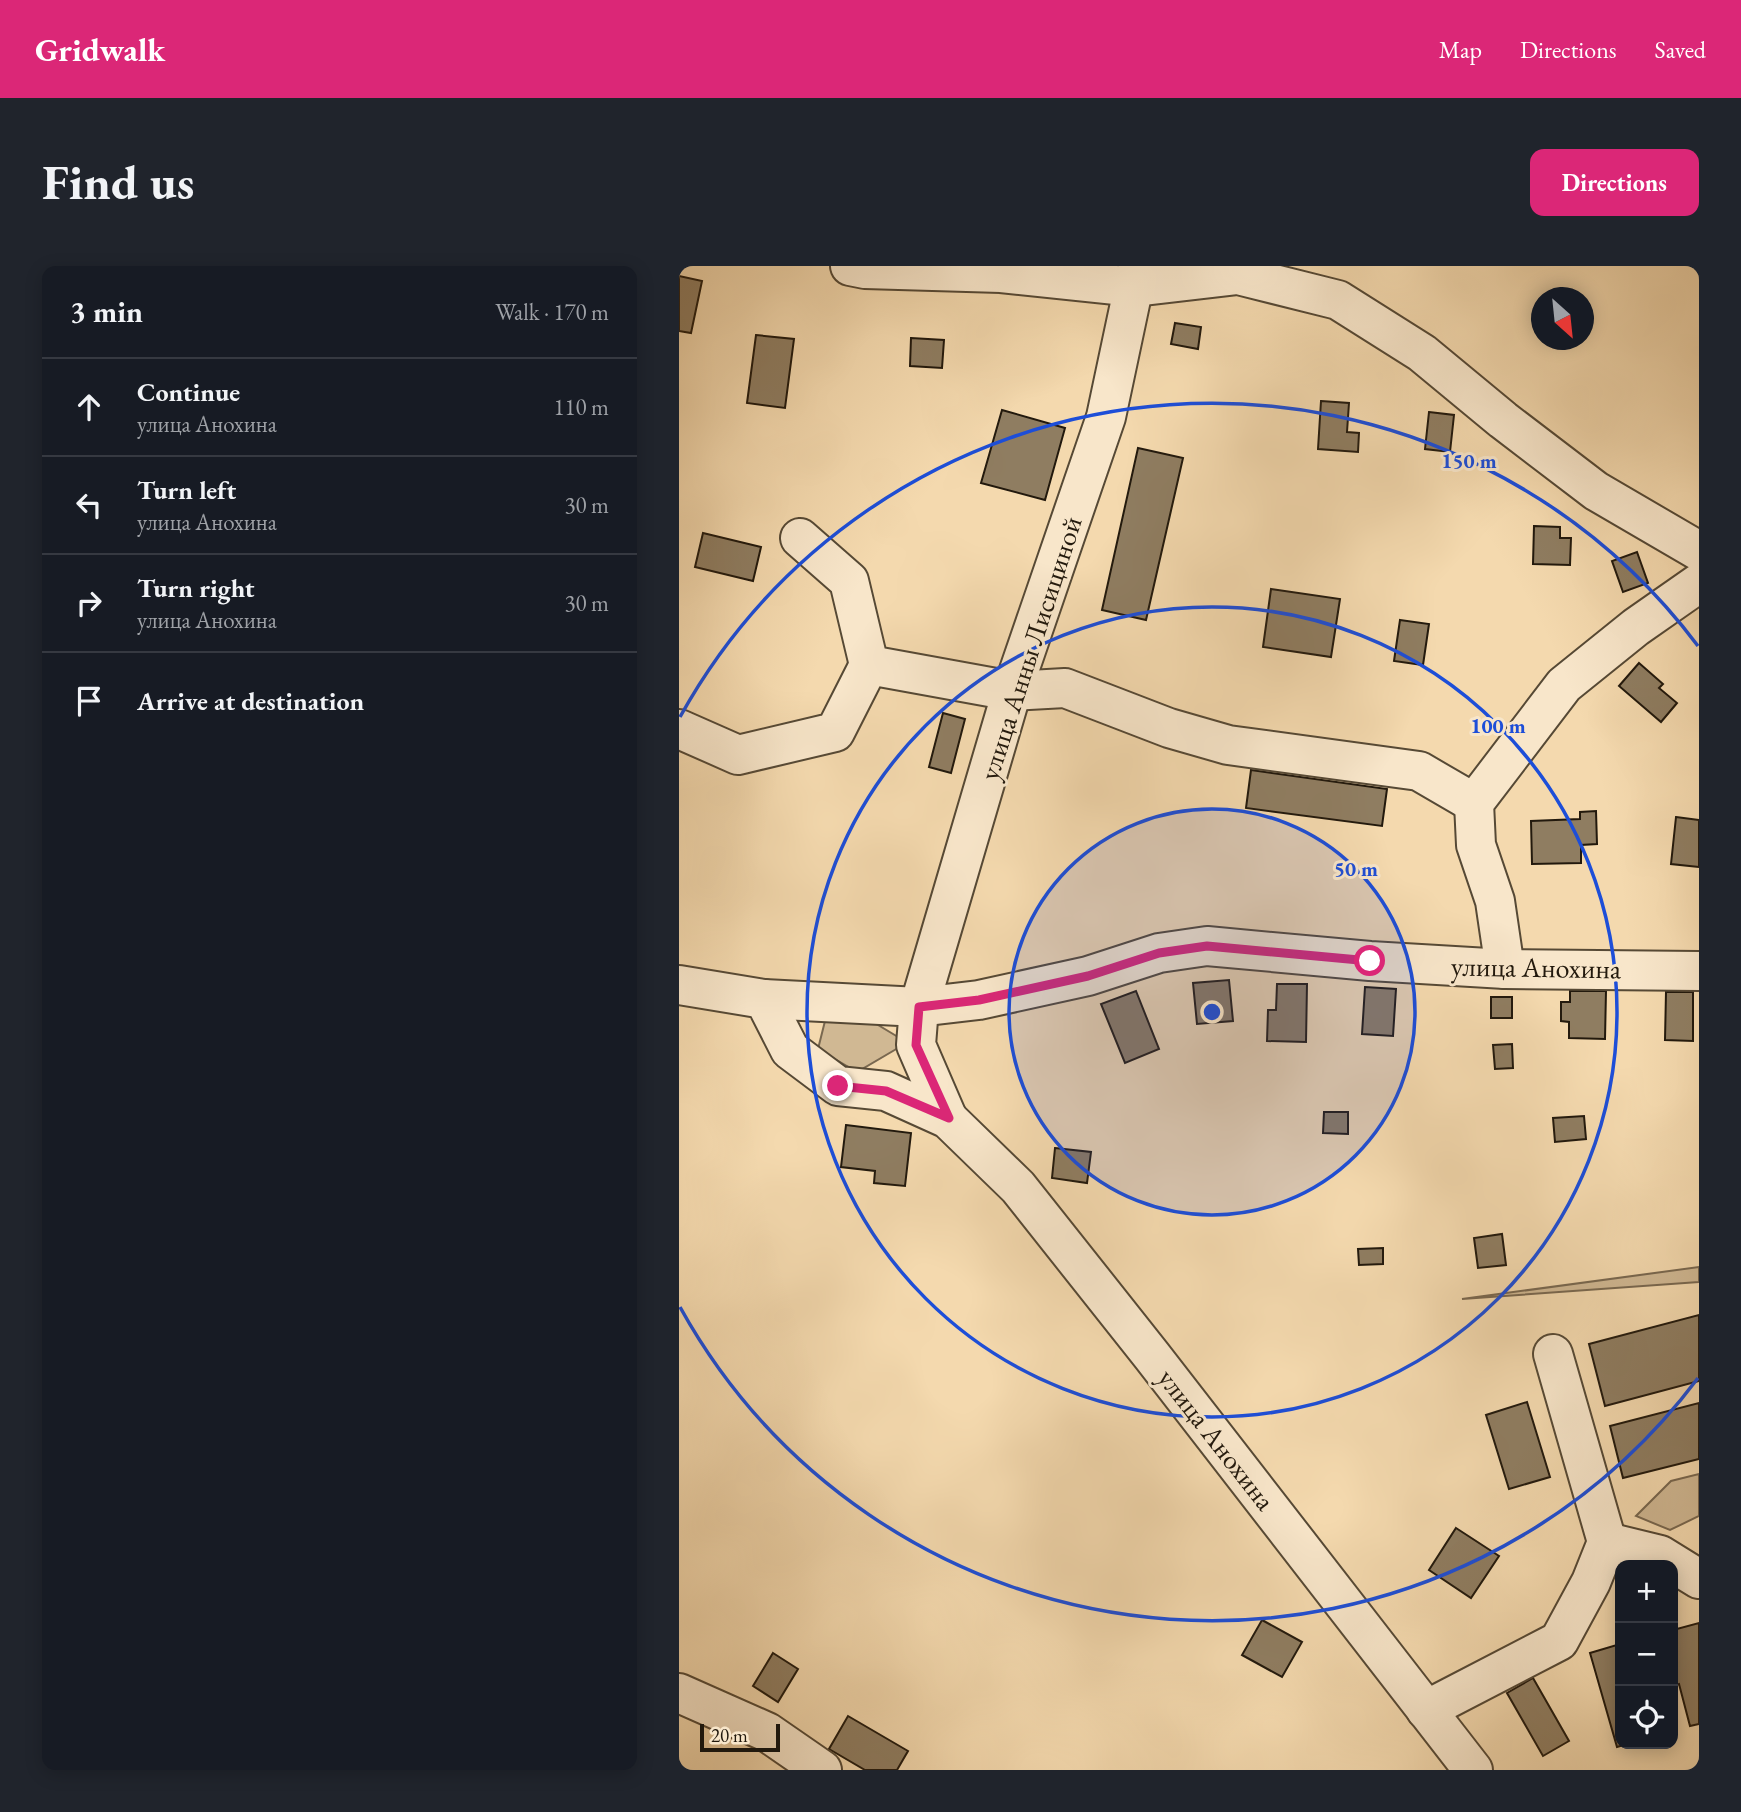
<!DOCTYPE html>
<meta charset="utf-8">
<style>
:root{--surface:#171b24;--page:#20242c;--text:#f1f3f6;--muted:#9ea1a6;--line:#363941;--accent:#db2777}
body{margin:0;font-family:"EB Garamond",serif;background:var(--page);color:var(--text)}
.controls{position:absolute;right:21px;bottom:21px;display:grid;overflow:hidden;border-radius:14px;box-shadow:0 4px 18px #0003}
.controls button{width:63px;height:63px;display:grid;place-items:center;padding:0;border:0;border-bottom:2px solid var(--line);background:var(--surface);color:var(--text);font:35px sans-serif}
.compass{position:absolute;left:852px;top:21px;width:63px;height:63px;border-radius:50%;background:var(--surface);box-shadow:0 4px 18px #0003;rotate:153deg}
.scale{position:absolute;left:21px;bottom:18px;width:80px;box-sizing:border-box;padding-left:7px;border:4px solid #22190d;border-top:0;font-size:19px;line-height:24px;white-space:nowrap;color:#22190d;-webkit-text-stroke:5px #f8e6ca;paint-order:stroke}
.stop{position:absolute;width:21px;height:21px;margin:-16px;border:5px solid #db2777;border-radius:50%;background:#fff}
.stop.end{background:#db2777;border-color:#fff;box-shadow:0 2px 7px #0008}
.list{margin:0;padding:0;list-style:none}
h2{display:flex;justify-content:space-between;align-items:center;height:91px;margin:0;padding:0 28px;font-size:30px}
h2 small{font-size:23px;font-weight:400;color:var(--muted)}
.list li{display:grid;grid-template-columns:46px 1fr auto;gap:21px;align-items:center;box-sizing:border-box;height:98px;padding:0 28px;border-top:2px solid var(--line)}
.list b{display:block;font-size:26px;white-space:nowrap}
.list p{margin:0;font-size:23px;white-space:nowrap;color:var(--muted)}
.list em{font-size:23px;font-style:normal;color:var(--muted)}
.icon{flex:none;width:38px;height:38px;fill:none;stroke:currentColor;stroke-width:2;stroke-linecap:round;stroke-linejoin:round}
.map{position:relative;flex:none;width:1020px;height:1504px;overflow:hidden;border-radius:14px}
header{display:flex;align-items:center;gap:42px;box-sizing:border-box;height:98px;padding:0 35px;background:var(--accent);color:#fff}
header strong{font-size:33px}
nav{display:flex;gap:38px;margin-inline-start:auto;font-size:24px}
.intro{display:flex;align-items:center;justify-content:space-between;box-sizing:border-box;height:168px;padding:0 42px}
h1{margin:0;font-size:49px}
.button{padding:18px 32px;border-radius:14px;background:var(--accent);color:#fff;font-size:24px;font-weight:700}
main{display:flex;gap:42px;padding:0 42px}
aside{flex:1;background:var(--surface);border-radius:14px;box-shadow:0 4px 18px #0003}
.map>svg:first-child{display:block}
</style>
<header>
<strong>Gridwalk</strong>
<nav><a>Map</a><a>Directions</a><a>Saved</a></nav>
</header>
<div class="intro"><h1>Find us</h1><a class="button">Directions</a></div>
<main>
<aside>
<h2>3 min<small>Walk · 170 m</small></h2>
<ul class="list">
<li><svg class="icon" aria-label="ahead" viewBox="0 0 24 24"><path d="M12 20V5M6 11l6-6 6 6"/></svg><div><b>Continue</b><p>улица Анохина</p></div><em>110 m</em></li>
<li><svg class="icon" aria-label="left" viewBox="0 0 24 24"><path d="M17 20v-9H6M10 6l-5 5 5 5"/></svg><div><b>Turn left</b><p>улица Анохина</p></div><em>30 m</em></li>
<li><svg class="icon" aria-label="right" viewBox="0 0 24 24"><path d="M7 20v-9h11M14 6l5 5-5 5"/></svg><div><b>Turn right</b><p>улица Анохина</p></div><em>30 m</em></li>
<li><svg class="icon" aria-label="arrive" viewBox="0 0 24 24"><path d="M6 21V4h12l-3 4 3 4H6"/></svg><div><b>Arrive at destination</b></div></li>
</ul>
</aside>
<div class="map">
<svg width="1020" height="1504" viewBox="0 0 1020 1504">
<rect width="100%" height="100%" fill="#f4d9ae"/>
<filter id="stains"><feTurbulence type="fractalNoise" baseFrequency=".00286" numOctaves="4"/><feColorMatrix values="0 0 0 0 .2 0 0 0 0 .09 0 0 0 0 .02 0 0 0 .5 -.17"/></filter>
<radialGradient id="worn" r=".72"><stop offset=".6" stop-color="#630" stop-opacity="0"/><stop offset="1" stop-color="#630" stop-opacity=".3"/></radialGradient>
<g fill="#d0b893" stroke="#796850" stroke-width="2">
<path d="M146,755L194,756L219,771V782L178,806L139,783Z"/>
<path d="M1020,1001V1016L783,1033Z"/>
<path d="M1020,1208V1250L991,1264L957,1250L992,1215Z"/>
</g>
<g fill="#8f7d61" stroke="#22190d" stroke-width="2">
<path d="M0,10L23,15L12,67L0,65Z"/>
<path d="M496,57L522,61L519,83L492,78Z"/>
<path d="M77,69L115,73L106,142L68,137Z"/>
<path d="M232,72L265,74L263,102L231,100Z"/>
<path d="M642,135L670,137L668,166L680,167L679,186L639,183Z"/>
<path d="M323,144L386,162L366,234L302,217Z"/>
<path d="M750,146L775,149L771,186L746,183Z"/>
<path d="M459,182L504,192L467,354L423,344Z"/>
<path d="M855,260L881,261V272H892L891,299L854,298Z"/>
<path d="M24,267L82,281L74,315L16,301Z"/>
<path d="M958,286L969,317L944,326L933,295Z"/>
<path d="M592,323L661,333L652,391L584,381Z"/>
<path d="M721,354L750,358L744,399L715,395Z"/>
<path d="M960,397L984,418L980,422L998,437L982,456L940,420Z"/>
<path d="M264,447L286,453L272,507L250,501Z"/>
<path d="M572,504L708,523L703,560L567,542Z"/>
<path d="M917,545L918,578L902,579V597L853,598L852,555L901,553V546Z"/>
<path d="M997,551L1020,554V601L992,598Z"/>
<path d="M550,714L554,755L518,758L514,717Z"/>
<path d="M598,718H628L627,776L588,775L589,744H597Z"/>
<path d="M686,721L717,723L714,770L683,768Z"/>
<path d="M457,725L480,783L446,797L422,738Z"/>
<path d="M891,725H927L926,773L890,772V756L882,755V736H891Z"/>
<path d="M987,726H1014V775L986,774Z"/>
<rect x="812" y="731" width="21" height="21"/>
<path d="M833,778L834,802L816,803L814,779Z"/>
<path d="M645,846H669V868L644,867Z"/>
<path d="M905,850L907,873L876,876L874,852Z"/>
<path d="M167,859L232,867L226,920L195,917L196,905L162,901Z"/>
<path d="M376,882L412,886L408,917L373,912Z"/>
<path d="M823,968L827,999L799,1002L795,972Z"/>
<path d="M704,982V998L680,999L679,983Z"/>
<path d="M1020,1049V1115L926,1140L910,1078Z"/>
<path d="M848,1136L871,1211L830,1223L807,1149Z"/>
<path d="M1020,1137V1193L944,1212L931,1160Z"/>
<path d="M777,1262L820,1290L792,1332L750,1304Z"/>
<path d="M583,1354L623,1376L603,1411L563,1389Z"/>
<path d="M1020,1357V1458L1011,1460L1000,1418L994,1420V1364Z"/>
<path d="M941,1378V1478H948L938,1481L911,1387Z"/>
<path d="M94,1387L119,1403L99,1436L74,1420Z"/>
<path d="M854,1412L890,1475L864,1490L828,1427Z"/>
<path d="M169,1450L229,1485L218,1504H186L150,1483Z"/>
</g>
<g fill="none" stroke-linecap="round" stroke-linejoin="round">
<defs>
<g id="minor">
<path d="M171,0L186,3L322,7L456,21L559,9L659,34L743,87L824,154L917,225L1020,285"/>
<path d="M459,0L427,151L333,425L240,741L300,734L409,710L480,687L528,680L691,695L826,703L1020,705"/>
<path d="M121,272L170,315L190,399L333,425L386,422L490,462L549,479L740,505L795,537"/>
<path d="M0,463L59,489L156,466L190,399"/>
<path d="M826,703L816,635L797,579L795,537L885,419L957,361L1020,317"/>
<path d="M0,719L85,733L111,784L159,820L207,825L269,853L339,921L473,1090L794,1504"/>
<path d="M85,733L240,741L237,779L269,853"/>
<path d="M928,1276L981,1289L1020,1313"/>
<path d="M0,1427L88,1466L143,1504"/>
<path d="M747,1444L880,1375L912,1316L928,1276L874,1088"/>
</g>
</defs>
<use href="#minor" stroke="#564935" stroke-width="42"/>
<use href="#minor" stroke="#f8e6ca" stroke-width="38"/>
</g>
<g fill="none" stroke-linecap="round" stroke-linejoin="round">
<path stroke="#db2777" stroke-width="9" d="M159,820L207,825L270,852L237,779L240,741L300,734L409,710L480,687L528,680L691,695"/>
</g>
<circle cx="533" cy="746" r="203" fill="#1d4ed8" fill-opacity=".12"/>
<g fill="none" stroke="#1d4ed8" stroke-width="3.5">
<circle cx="533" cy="746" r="203"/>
<circle cx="533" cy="746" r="405"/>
<path d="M1019 1112A608 608 0 0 1 1 1041M1 451A608 608 0 0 1 1019 380"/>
</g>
<g text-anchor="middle" stroke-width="6" stroke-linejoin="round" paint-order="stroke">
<g font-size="28" fill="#22190d" stroke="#f8e6ca">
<text transform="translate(351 382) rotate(-72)" y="10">улица Анны Лисициной</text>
<text transform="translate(857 701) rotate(1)" y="10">улица Анохина</text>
<text transform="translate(538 1173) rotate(52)" y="10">улица Анохина</text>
</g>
</g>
<circle cx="533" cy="746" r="10" fill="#1d4ed8" stroke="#f8e6ca" stroke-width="3.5"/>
<g font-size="21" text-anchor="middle" font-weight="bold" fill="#1d4ed8" stroke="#f8e6ca" stroke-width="6" stroke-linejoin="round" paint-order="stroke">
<text x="790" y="202">150 m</text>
<text x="819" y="467">100 m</text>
<text x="677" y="610">50 m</text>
</g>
<rect width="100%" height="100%" filter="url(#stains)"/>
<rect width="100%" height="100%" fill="url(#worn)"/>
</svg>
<div class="controls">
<button>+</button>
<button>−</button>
<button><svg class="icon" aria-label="locate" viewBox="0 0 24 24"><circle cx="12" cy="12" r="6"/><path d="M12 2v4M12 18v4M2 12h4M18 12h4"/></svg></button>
</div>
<svg class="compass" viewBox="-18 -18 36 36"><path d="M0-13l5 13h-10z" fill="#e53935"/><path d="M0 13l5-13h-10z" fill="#9ea1a6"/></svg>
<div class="scale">20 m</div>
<div class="stop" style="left:691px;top:695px"></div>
<div class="stop end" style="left:159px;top:820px"></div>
</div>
</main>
